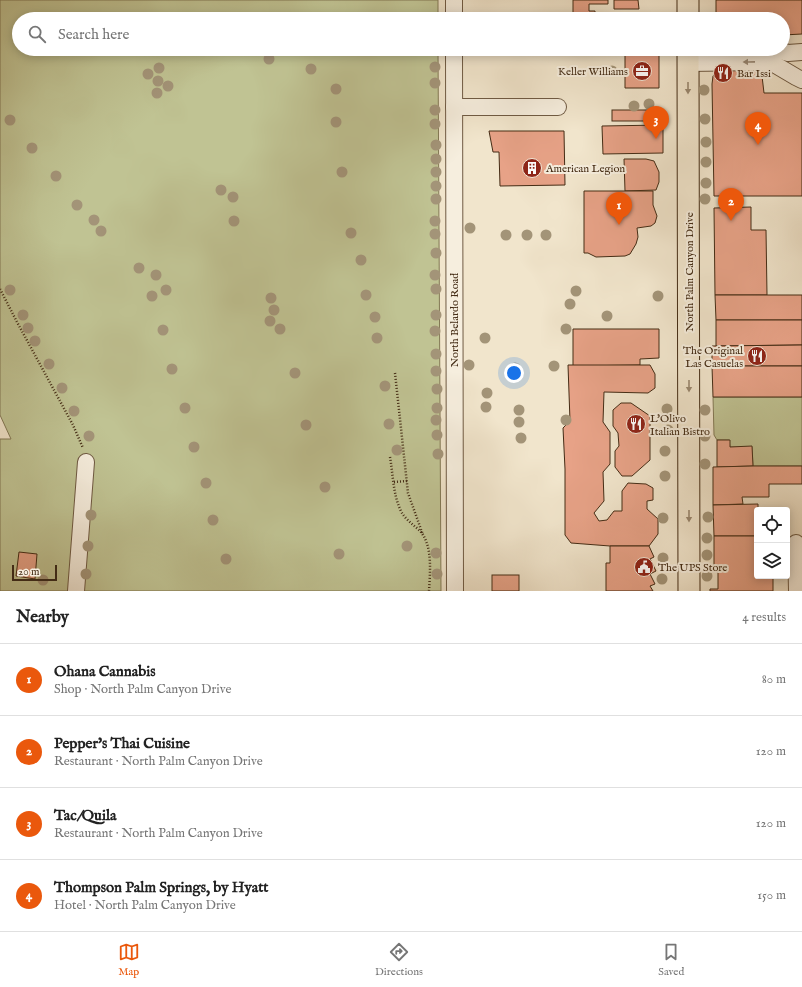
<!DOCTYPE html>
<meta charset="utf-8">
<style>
:root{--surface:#fff;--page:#f2f2f2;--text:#222;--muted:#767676;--line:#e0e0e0;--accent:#ea580c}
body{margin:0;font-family:"IM FELL English",serif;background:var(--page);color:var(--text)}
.controls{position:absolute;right:12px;bottom:12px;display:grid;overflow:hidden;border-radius:4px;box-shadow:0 2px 10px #0003}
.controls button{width:36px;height:36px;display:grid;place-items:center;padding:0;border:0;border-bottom:1px solid var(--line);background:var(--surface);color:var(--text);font:20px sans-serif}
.scale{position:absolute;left:12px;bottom:10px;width:45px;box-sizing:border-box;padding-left:4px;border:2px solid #442c15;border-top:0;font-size:11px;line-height:14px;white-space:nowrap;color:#442c15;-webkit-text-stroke:3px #f6eede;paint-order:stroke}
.you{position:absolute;left:514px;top:373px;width:14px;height:14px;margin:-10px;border:3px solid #fff;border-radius:50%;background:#1a73e8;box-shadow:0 0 0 6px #1a73e833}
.badge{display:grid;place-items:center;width:26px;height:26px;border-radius:50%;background:var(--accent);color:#fff;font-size:13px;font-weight:700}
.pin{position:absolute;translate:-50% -33px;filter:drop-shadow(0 1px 2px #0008)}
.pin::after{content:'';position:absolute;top:21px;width:14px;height:12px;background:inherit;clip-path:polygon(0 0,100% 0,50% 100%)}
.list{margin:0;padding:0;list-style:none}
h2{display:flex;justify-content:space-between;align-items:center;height:52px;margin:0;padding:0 16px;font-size:17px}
h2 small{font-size:13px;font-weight:400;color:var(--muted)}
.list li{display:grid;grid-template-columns:26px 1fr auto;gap:12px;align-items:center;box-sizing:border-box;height:72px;padding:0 16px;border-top:1px solid var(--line)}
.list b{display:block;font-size:15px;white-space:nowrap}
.list p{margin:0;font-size:13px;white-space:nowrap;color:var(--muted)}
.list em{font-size:13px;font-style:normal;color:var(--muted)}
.icon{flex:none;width:22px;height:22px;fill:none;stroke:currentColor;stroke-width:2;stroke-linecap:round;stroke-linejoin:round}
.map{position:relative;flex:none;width:802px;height:591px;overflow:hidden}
.search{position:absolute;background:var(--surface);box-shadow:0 2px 10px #0003;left:12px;right:12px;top:12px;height:44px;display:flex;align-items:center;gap:10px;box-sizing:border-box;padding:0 14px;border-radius:22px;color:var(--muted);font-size:15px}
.sheet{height:340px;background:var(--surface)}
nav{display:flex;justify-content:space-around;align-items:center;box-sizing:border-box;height:56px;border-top:1px solid var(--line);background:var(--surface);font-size:11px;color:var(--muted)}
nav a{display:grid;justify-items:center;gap:2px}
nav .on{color:var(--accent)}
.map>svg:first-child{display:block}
</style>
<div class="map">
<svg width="802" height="591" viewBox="0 0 802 591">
<rect width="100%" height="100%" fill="#f1e5cc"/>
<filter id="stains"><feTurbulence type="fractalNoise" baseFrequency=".005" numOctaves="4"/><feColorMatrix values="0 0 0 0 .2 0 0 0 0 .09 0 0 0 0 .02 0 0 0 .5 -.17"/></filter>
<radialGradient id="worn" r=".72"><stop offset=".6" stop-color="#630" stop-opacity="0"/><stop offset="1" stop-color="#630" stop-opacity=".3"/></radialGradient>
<g fill="#c0c393" stroke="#827854">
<path d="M0,0H438V19H19V49H438L441,591H0V439H11L0,415Z"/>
<path d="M713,397H802V466H753L752,447H730L729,440H717L714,435Z"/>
</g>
<g fill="#e7a287" stroke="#442c15">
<path d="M573,0H608V4H589V11H595V19H573Z"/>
<path d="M614,0H638L639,9H614Z"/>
<path d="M716,0H802V34L783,35V19H716Z"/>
<path d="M601,49H659V88H625V54H601Z"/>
<path d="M721,67L756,69L759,71L761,73L762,76L764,93H802V196H714L712,84L713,76Z"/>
<rect x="612" y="110" width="46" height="11"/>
<path d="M663,125V153L603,154L602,126Z"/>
<path d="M489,131H564L565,185L500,186L499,152H493Z"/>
<path d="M624,159H646L654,161L659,172V182L656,190L625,191Z"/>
<path d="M584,191H653V205L657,216L655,223L651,226L637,228L638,237L636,244L630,254L625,256L596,257L588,253H584Z"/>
<path d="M751,207V230H766L767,295H715L714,208Z"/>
<path d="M715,295H802V320H716Z"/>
<path d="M716,320H802V345L716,346Z"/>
<path d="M573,329H659V358L640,359V365L573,366Z"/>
<path d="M802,345V366H712V346Z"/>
<path d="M568,365H650L655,374V388L648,393L604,392L603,422L610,432V464L603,472L604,501L594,513L599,521L607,520L614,511H622V491L628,483L646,484L653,488V500L647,501V509L658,519V534L649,546H610L571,543L565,535V469L563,428L570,421Z"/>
<path d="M712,366H802V397H713Z"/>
<path d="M621,403H631L650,416V460L632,476H622L615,467V451L619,446L618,433L613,426V410Z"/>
<path d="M717,440H730V447L752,446L753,466L717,467Z"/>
<path d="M753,466H802V484H769V497H742L743,504L713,505V467Z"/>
<path d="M758,504V510H757V536H714L713,505Z"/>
<path d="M714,536H757V576H773V591H710V589H718V572H714Z"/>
<path d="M610,546H649L654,557L650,559L656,571L650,574L655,584L650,586L653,591H606V563H610Z"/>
<path d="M19,552L37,554L35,579L16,576Z"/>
<rect x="492" y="575" width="27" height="16"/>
</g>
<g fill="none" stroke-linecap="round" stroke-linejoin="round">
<defs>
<g id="minor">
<path d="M454,0V19"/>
<path d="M454,49L455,591"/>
<path d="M757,49H773L788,53L802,52"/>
<path d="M688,63L761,62L774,64L796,77L802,80"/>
<path d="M454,107H558"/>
<path d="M796,543L797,591"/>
<path d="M76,591L86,462"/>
</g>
<g id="major">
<path d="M688,0V19"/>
<path d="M688,49L689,591"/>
</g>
</defs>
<use href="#minor" stroke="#6f5a43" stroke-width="18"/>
<use href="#major" stroke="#442c15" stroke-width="23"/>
<g stroke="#442c15" stroke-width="2.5" stroke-dasharray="1 2" stroke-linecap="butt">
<path d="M0,289L17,322L73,425L83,448"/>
<path d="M395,373L408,493L423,535"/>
<path d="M390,457C393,474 393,493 400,509C404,519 413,524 420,531C433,545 430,573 429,591"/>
<path d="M394,482L407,481"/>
</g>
<use href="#minor" stroke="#f6eede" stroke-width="16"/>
<use href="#major" stroke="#f1e5cc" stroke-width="21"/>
</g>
<g fill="#a39478">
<circle cx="269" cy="59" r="5.5"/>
<circle cx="435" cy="67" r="5.5"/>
<circle cx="159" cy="68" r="5.5"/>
<circle cx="311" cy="69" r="5.5"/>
<circle cx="612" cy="71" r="5.5"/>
<circle cx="148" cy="74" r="5.5"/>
<circle cx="158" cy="81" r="5.5"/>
<circle cx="435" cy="83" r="5.5"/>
<circle cx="168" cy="86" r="5.5"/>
<circle cx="336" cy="89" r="5.5"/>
<circle cx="704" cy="90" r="5.5"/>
<circle cx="157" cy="93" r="5.5"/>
<circle cx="649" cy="104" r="5.5"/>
<circle cx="634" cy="106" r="5.5"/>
<circle cx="435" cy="110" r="5.5"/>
<circle cx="705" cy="119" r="5.5"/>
<circle cx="10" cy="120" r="5.5"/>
<circle cx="336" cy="122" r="5.5"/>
<circle cx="435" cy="124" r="5.5"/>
<circle cx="706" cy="142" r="5.5"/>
<circle cx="436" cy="145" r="5.5"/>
<circle cx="32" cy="148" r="5.5"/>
<circle cx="436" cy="159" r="5.5"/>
<circle cx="706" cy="162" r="5.5"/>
<circle cx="342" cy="172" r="5.5"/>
<circle cx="436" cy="172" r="5.5"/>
<circle cx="56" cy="176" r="5.5"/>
<circle cx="706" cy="183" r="5.5"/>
<circle cx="436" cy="186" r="5.5"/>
<circle cx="221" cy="190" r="5.5"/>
<circle cx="233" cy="197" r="5.5"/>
<circle cx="436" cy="199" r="5.5"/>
<circle cx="705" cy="199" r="5.5"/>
<circle cx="77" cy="205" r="5.5"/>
<circle cx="94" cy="220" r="5.5"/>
<circle cx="234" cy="221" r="5.5"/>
<circle cx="435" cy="221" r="5.5"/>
<circle cx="470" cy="228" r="5.5"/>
<circle cx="101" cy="231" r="5.5"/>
<circle cx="351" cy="233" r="5.5"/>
<circle cx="435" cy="234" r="5.5"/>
<circle cx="506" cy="235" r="5.5"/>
<circle cx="527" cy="235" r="5.5"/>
<circle cx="546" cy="235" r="5.5"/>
<circle cx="436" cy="253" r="5.5"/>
<circle cx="361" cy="260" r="5.5"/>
<circle cx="139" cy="268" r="5.5"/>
<circle cx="156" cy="275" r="5.5"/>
<circle cx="435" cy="275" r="5.5"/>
<circle cx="436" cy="289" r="5.5"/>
<circle cx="10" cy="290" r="5.5"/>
<circle cx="166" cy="290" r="5.5"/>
<circle cx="576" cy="291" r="5.5"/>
<circle cx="366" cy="295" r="5.5"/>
<circle cx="152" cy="296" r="5.5"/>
<circle cx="658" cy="296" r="5.5"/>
<circle cx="271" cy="298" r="5.5"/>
<circle cx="570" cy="304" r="5.5"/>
<circle cx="274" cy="310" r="5.5"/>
<circle cx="23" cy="315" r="5.5"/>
<circle cx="436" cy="315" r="5.5"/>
<circle cx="607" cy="316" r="5.5"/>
<circle cx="375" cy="317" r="5.5"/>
<circle cx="270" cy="321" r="5.5"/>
<circle cx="28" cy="328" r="5.5"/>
<circle cx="280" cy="329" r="5.5"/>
<circle cx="566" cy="329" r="5.5"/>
<circle cx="163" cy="330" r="5.5"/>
<circle cx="435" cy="331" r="5.5"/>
<circle cx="377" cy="338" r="5.5"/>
<circle cx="485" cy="338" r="5.5"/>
<circle cx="35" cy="341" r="5.5"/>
<circle cx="436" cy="354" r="5.5"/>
<circle cx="49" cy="364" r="5.5"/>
<circle cx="469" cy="365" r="5.5"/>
<circle cx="554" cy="366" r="5.5"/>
<circle cx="515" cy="368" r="5.5"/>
<circle cx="172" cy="369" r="5.5"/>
<circle cx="436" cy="371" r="5.5"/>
<circle cx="295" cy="373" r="5.5"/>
<circle cx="385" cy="386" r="5.5"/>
<circle cx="62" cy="388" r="5.5"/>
<circle cx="437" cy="389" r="5.5"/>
<circle cx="487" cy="393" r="5.5"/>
<circle cx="486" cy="407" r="5.5"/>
<circle cx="185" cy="408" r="5.5"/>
<circle cx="437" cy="408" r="5.5"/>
<circle cx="667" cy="409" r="5.5"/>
<circle cx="519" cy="410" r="5.5"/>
<circle cx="705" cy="410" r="5.5"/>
<circle cx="74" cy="411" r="5.5"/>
<circle cx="436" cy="420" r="5.5"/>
<circle cx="566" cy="420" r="5.5"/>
<circle cx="519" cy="422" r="5.5"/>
<circle cx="389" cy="424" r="5.5"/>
<circle cx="306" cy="425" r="5.5"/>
<circle cx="668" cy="430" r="5.5"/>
<circle cx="437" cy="435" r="5.5"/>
<circle cx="89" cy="436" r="5.5"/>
<circle cx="705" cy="436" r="5.5"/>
<circle cx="521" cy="438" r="5.5"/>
<circle cx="194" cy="447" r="5.5"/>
<circle cx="397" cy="450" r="5.5"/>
<circle cx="665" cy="451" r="5.5"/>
<circle cx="438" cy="454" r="5.5"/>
<circle cx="705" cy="464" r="5.5"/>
<circle cx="665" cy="476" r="5.5"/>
<circle cx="206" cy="483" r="5.5"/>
<circle cx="325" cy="487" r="5.5"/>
<circle cx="91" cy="515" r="5.5"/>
<circle cx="708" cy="517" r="5.5"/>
<circle cx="663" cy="518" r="5.5"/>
<circle cx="213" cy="520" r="5.5"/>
<circle cx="707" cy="538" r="5.5"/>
<circle cx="88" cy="546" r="5.5"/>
<circle cx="407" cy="546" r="5.5"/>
<circle cx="436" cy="553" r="5.5"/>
<circle cx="339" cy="554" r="5.5"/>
<circle cx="707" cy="555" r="5.5"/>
<circle cx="663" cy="558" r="5.5"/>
<circle cx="226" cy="559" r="5.5"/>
<circle cx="86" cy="574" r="5.5"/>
<circle cx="437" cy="574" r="5.5"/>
<circle cx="707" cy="576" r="5.5"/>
<circle cx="662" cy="579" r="5.5"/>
<circle cx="43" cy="580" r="5.5"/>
</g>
<defs><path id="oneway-solid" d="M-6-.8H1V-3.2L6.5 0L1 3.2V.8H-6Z"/></defs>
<use fill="#9d8d7a" href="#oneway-solid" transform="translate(749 62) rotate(179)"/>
<g fill="#9a8870">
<use href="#oneway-solid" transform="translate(688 88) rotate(90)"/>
<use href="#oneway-solid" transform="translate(689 386) rotate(90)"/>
<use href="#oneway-solid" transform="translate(689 516) rotate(90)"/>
</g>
<defs>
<symbol id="office-disc" viewBox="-11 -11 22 22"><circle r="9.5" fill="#8f2418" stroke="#f6eede"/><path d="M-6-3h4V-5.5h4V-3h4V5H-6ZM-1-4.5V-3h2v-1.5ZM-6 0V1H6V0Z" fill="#fff"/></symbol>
<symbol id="restaurant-disc" viewBox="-11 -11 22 22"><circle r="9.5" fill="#8f2418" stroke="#f6eede"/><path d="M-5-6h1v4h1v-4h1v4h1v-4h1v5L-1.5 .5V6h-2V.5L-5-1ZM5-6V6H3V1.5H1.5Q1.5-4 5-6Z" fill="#fff"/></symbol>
<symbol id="building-disc" viewBox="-11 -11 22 22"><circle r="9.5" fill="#8f2418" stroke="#f6eede"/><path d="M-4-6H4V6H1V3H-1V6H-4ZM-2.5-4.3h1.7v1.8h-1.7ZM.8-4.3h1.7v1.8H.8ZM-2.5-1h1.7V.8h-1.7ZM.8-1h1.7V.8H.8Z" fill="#fff"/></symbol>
<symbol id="civic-disc" viewBox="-11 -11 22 22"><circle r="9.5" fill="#8f2418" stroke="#f6eede"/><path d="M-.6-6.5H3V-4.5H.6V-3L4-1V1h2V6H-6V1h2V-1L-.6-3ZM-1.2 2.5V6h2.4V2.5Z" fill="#fff"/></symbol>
</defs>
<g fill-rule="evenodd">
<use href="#office-disc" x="631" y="60" width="22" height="22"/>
<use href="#restaurant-disc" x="712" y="62" width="22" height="22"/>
<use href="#building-disc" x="521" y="157" width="22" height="22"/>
<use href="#restaurant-disc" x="746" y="345" width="22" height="22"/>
<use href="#restaurant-disc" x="625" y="413" width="22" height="22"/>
<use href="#civic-disc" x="633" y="556" width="22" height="22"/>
</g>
<g text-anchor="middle" stroke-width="4" stroke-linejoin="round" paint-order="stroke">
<g font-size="11" fill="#442c15" stroke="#f6eede" text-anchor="start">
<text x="628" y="75" text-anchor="end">Keller Williams</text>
<text x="737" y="77">Bar Issi</text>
<text x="546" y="172">American Legion</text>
<text x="743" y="354" text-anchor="end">The Original<tspan x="743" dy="13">Las Casuelas</tspan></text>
<text x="650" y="422">L'Olivo<tspan x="650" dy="13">Italian Bistro</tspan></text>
<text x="658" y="571">The UPS Store</text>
</g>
<g font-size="11" fill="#442c15" stroke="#f6eede">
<text transform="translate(689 272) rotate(-90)" y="4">North Palm Canyon Drive</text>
<text transform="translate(454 320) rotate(-90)" y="4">North Belardo Road</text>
</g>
</g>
<rect width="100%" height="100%" filter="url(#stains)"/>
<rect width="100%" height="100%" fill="url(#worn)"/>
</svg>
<div class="controls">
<button><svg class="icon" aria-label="locate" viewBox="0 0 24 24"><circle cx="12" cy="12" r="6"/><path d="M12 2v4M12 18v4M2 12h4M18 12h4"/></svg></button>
<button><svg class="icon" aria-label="layers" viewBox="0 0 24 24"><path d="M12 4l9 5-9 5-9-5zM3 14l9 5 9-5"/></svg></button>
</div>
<div class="scale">20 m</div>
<div class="you"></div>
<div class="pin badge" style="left:619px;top:225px">1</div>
<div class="pin badge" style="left:731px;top:221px">2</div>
<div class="pin badge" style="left:656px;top:139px">3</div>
<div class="pin badge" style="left:758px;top:145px">4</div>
<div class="search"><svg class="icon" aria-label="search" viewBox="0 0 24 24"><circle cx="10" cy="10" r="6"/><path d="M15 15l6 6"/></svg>Search here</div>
</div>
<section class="sheet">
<h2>Nearby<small>4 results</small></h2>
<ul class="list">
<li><span class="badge">1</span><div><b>Ohana Cannabis</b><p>Shop · North Palm Canyon Drive</p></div><em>80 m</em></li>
<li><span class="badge">2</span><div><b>Pepper's Thai Cuisine</b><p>Restaurant · North Palm Canyon Drive</p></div><em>120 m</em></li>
<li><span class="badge">3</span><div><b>Tac/Quila</b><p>Restaurant · North Palm Canyon Drive</p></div><em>120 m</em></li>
<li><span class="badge">4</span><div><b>Thompson Palm Springs, by Hyatt</b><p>Hotel · North Palm Canyon Drive</p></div><em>150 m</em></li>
</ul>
</section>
<nav>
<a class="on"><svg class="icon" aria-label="map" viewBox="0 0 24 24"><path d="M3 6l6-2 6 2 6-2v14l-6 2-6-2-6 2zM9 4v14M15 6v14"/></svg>Map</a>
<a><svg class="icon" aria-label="directions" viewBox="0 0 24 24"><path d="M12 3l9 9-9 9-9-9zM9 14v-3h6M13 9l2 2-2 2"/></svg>Directions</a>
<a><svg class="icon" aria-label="saved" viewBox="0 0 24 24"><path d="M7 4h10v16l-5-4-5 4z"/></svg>Saved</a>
</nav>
